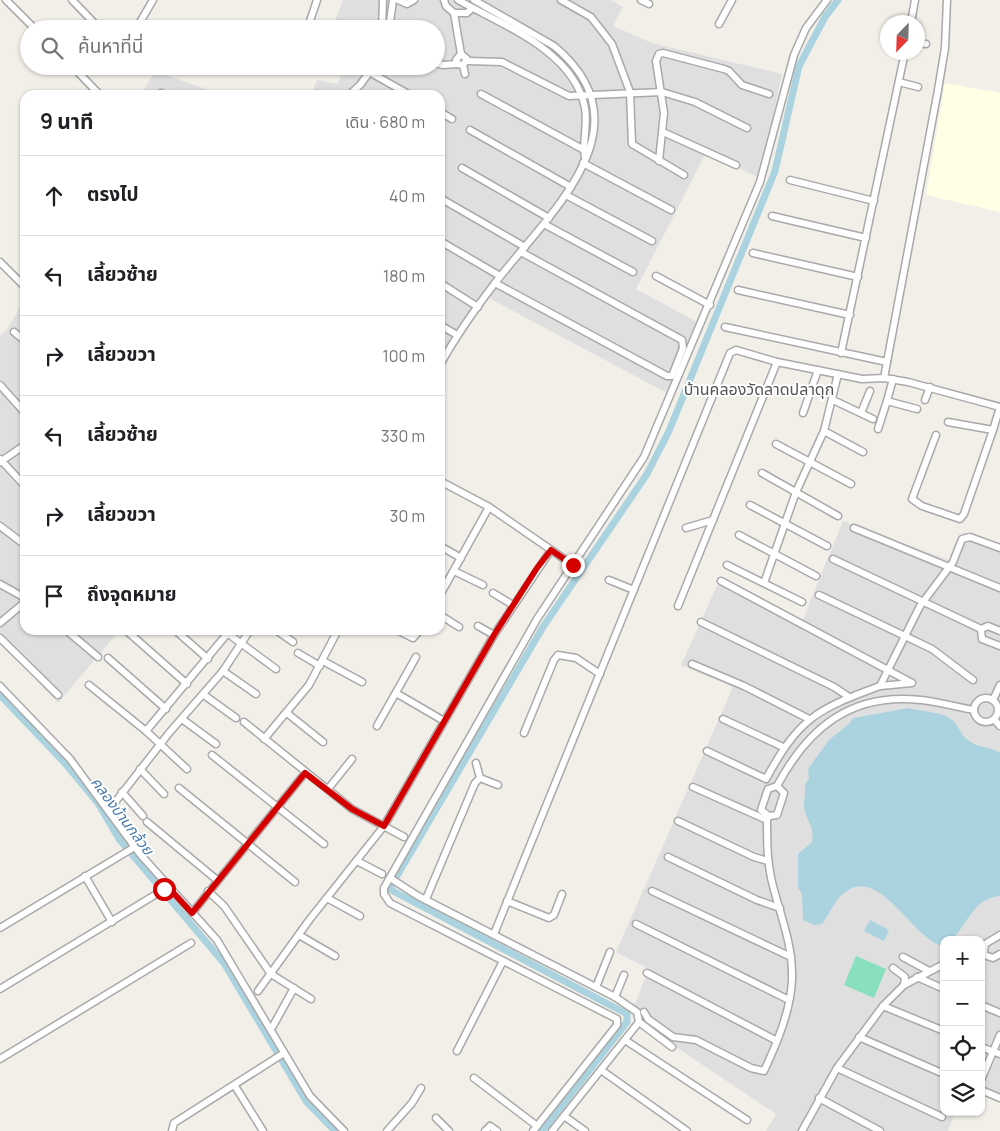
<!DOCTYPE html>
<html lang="th">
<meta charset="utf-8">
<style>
:root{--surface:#fff;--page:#f2f2f2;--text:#202124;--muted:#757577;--line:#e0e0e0}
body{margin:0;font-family:Manrope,"Noto Sans Thai",sans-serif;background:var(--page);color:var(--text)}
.controls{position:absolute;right:15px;bottom:15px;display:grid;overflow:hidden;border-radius:10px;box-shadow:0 1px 4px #0004}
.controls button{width:45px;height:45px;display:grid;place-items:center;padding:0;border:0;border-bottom:1px solid var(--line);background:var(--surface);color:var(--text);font:25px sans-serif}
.compass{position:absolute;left:880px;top:15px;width:45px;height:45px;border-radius:50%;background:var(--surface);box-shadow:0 1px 4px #0004;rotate:203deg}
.stop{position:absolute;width:15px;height:15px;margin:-11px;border:4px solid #d40000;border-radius:50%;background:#fff}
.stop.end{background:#d40000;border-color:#fff;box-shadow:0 1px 5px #0008}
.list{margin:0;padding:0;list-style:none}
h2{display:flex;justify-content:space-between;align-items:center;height:65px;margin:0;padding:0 20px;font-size:21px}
h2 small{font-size:16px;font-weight:400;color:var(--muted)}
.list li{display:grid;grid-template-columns:32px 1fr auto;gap:15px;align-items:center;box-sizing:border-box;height:80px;padding:0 20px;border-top:1px solid var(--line)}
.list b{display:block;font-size:19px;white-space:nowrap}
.list em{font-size:16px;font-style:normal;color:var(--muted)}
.icon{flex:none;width:28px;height:28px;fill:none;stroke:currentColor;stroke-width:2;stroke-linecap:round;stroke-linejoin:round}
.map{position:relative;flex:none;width:1000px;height:1131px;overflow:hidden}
.search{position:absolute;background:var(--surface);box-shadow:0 1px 4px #0004;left:20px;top:20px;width:425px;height:55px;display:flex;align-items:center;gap:12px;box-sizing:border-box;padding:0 18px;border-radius:28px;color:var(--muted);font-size:19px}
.panel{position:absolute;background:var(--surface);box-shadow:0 1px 4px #0004;left:20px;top:90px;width:425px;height:545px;border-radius:15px}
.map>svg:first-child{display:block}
</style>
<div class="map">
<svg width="1000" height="1131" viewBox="0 0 1000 1131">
<rect width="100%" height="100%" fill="#f2efe9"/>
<g fill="#e0dfdf">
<path d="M343,0H611L623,7L613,26L652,43L782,74L760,178L706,153L636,289L699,323L669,394L487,297L455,344L440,370V95H311L317,80L338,84L344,66H436V29H332Z"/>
<path d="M155,71L222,95H141Z"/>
<path d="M25,298V630H120L58,703L0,641V336L8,328Z"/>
<path d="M843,521L951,561L963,532L1000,544V1102L981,1094V940H944V1112H955L948,1131H766L776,1114L646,1027L634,1006L649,969L616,952L733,687L681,665L721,577L802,622Z"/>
</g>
<path fill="#ffffe5" d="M945,83L1000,93V212L926,195Z"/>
<path fill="#88e0be" d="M856,956L886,969L874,998L844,985Z"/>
<g fill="#aad3df">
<path d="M908,708C922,712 947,711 956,724C961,731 962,737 971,742C980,748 991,747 1000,753V896C972,899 970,922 952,939L944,940V943L939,945C910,934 878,865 844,893C834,900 830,914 822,924L815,925L803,920L802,894L798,888V854L812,842C815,825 805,820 804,806C804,798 806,792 805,785L809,778L808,769L829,740L849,724L853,718Z"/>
<path d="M870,920L889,930L884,941L864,931Z"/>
</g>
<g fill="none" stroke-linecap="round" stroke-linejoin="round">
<g stroke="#aad3df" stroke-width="7">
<path d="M0,695L63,761L98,803L119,839L224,963L306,1101L335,1131"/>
<path d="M542,1131L627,1022V1014L391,890V886L543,627L647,474L669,431L775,171L799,66L825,17L838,0"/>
</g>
<defs>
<g id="street">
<path d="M6,0L35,29"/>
<path d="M72,0L100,29"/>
<path d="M398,0L407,4L414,0"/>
<path d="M444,0L446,6L454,13H467L472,8"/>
<path d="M458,0C504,26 574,51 585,108C588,125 582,142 585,158"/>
<path d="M561,0L591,17L612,44L630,92L632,144L684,175"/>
<path d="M641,0L649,4"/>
<path d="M454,13L461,54L467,59L463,65L457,64L456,60L461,54"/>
<path d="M310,21L317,0"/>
<path d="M911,22L915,0"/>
<path d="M719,24L732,0"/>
<path d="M136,29L153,0"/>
<path d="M382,29L383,0"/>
<path d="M389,29L393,0"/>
<path d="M918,43L926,44"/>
<path d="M467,61L502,62L569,96L662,92L695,102L747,128"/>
<path d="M436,63L443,65L457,64"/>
<path d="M463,65L465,74"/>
<path d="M72,66L100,95"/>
<path d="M137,66V67"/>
<path d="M371,73L410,95"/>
<path d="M899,82L918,87"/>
<path d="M161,93L164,95"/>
<path d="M481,94L586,151"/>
<path d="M349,95L360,85L374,66"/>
<path d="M440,112L452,119"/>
<path d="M470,130L571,187"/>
<path d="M663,132L736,165"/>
<path d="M659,161L664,113L656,61L659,54L663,53L724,69L729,71L742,85L769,94"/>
<path d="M583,163L671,210"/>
<path d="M462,168L549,218"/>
<path d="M790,180L874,201"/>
<path d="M566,195L652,241"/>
<path d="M440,198L525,247"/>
<path d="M772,216L866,238"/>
<path d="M544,224L633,272"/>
<path d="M440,241L500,276"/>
<path d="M753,253L858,277"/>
<path d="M0,262L22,284"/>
<path d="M656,276L710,305"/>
<path d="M440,283L478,307"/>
<path d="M495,283L667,376H672L683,348L682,340L521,252"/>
<path d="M738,290L850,315"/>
<path d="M440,325L457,335"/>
<path d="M725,327L887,362"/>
<path d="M14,332L25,341"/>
<path d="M841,353L905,52"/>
<path d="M440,365C456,336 475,309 495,283C548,214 652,127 554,46L474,0"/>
<path d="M884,378L938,90L945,48L947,0"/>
<path d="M893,379L887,401L917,409"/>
<path d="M0,385L25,413"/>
<path d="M833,400L873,419"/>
<path d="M925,400L930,387"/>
<path d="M803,413L818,370"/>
<path d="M861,413L870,391"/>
<path d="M948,422L993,430L1000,407"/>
<path d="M878,429L887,401"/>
<path d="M824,431L863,452"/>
<path d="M936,435L912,499L922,506L960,519L964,514L993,430"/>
<path d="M776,444L851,484"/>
<path d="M0,459L25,486"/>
<path d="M0,462L25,445"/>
<path d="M762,473L838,516"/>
<path d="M440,481L489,507L573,565"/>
<path d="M750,505L827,546"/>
<path d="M0,526L25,545"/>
<path d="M686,528L713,520"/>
<path d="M854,528L1000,588"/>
<path d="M739,535L816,576"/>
<path d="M440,546L461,558"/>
<path d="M833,559L981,629L988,626L1000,631"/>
<path d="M727,565L802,602"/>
<path d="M454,571L483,585"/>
<path d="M609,580L634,590"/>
<path d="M721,581L912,683L880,686"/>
<path d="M764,583L796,492L824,431L838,374"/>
<path d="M0,584L25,598"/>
<path d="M493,593L513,605"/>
<path d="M440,595L489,507"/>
<path d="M819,595L932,649L973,680"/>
<path d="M678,606L777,362"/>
<path d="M440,615L459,627"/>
<path d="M701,622L834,687L849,697"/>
<path d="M0,623L25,602"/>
<path d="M478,626L494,635"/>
<path d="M981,629L982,639L1000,646"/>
<path d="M66,630L98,657"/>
<path d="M175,630L208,659"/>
<path d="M223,630L276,669"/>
<path d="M276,630L293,642"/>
<path d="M397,630L413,638L420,630"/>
<path d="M128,632L187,684"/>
<path d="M0,638L58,695"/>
<path d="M298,653L320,666"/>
<path d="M108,658L166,709"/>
<path d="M323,661L362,682"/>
<path d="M692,664L744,686L809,719"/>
<path d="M223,671L256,694"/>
<path d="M89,685L146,731"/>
<path d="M0,686L70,759L140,854L217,940L310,1096L344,1131"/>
<path d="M396,693L444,721"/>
<path d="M204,695L236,718"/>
<circle cx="986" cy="710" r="12"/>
<path d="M993,700L1000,685"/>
<path d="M287,713L323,742"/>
<path d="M182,719L216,744"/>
<path d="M723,719L783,747"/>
<path d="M994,719L1000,726"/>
<path d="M244,722L352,809L404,837"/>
<path d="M377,726L416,657"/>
<path d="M524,733L554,660L558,655L576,658L600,674"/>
<path d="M264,739L309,685L338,630"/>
<path d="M707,751L766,779C799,718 817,709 880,686L920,606L953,562L962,539L970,537L1000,548"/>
<path d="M212,755L324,844"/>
<path d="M476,763L480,778"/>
<path d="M140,769L164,794"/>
<path d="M187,769L146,731L227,634"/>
<path d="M777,786L784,793L777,815L769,816L761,810L768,789L777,786C808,728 851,692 921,700C939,702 957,707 974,710"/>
<path d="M693,787L767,820"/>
<path d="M179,788L295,882"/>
<path d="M328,789L352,759"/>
<path d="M122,792L143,816"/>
<path d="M109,810L169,733L223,671L250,630"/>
<path d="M678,821L754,857L768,861"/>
<path d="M147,822L217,880"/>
<path d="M668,857L757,900L780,908"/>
<path d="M357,861L382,874"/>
<path d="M85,876L112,922"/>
<path d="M390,878L418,896L615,997L637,1012L639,1022L672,1047"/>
<path d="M208,891L224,906L271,974L311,999"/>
<path d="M652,891L791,957"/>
<path d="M327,898L360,916"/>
<path d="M426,899L475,783L480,778L498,785"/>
<path d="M507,901L549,918L554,915L562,894"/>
<path d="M192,913L305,773"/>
<path d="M636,924L789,1000"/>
<path d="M0,928L133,848H136"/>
<path d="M494,934L730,353L736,350L777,362L862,379L884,378L908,382L1000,407"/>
<path d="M299,935L335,956"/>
<path d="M984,953L985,944L1000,935"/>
<path d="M981,954L993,958L1000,954"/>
<path d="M903,957L929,971"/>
<path d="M893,968L905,977L904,985"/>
<path d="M647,973L777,1041"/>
<path d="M917,977L944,989"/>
<path d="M596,987L610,952"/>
<path d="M0,989L168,887"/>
<path d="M258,991L310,919L384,826L494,635L551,550"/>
<path d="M615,997L624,975"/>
<path d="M981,1005L1000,1013"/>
<path d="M883,1006L944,1031"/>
<path d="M644,1012L648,1019L673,1037L696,1040L751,1068L764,1071C777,1043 791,1010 792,979C793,944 780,915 772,882C767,861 767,841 767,820L769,816"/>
<path d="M273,1026L294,988"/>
<path d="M859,1037L944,1074"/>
<path d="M625,1040L747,1120"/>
<path d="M981,1047L1000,1054"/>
<path d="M457,1051L503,961"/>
<path d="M0,1059L191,943"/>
<path d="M837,1068L942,1117"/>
<path d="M601,1070L687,1131"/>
<path d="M474,1078L537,1126"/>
<path d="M981,1080L1000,1035"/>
<path d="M235,1086L263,1131"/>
<path d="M981,1090L1000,1098"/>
<path d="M819,1098L880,1131"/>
<path d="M564,1116L585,1131"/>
<path d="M436,1118L449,1131"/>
<path d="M172,1131L174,1123L284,1053"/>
<path d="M387,1131L412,1103L421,1088"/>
<path d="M485,1131L490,1126L497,1131"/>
<path d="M533,1131L617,1025V1019L390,903L384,894V888L537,619L644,457L760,182L794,55L806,28L827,0"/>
<path d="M552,1131L639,1022"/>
<path d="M802,1131L837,1068L883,1006L904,985L944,964"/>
</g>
</defs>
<use href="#street" stroke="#a9a9a9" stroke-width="9"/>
<use href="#street" stroke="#fff" stroke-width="6"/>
</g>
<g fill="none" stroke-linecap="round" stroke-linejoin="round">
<path stroke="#d40000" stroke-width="6" d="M164,889L168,887L192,913L305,773L352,809L384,826L494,635L537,568L551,550L573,565"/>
</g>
<g text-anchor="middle" stroke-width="4" stroke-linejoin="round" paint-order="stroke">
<g font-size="15" font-style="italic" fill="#4a7aab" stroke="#fff">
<text transform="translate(122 816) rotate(53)" y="5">คลองบ้านกล้วย</text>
</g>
<g font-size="16" fill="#555" stroke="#fff">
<text x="759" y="395">บ้านคลองวัดลาดปลาดุก</text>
</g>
</g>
</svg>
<div class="controls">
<button>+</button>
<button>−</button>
<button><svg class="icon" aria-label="locate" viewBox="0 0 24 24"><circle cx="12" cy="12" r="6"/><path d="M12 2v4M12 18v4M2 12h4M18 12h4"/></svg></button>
<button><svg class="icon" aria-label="layers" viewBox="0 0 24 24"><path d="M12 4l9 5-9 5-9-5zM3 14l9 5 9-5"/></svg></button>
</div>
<svg class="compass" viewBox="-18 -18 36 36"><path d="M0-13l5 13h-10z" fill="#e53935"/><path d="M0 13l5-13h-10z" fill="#757577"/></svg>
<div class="stop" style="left:164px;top:889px"></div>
<div class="stop end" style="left:573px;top:565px"></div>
<div class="search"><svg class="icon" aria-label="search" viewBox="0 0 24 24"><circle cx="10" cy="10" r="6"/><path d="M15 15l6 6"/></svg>ค้นหาที่นี่</div>
<section class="panel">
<h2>9 นาที<small>เดิน · 680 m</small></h2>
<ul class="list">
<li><svg class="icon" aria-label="ahead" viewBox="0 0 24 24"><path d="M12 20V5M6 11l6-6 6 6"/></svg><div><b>ตรงไป</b></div><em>40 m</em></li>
<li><svg class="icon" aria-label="left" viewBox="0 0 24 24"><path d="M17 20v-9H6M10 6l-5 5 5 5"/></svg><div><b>เลี้ยวซ้าย</b></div><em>180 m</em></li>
<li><svg class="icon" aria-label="right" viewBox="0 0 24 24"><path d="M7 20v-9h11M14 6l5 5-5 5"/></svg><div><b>เลี้ยวขวา</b></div><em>100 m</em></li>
<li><svg class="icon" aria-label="left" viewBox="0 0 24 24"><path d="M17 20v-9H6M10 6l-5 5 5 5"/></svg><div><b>เลี้ยวซ้าย</b></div><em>330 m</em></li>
<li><svg class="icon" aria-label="right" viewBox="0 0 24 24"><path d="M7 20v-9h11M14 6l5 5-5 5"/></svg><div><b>เลี้ยวขวา</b></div><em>30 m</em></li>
<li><svg class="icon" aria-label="arrive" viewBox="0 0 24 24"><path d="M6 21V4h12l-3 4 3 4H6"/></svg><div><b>ถึงจุดหมาย</b></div></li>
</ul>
</section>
</div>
